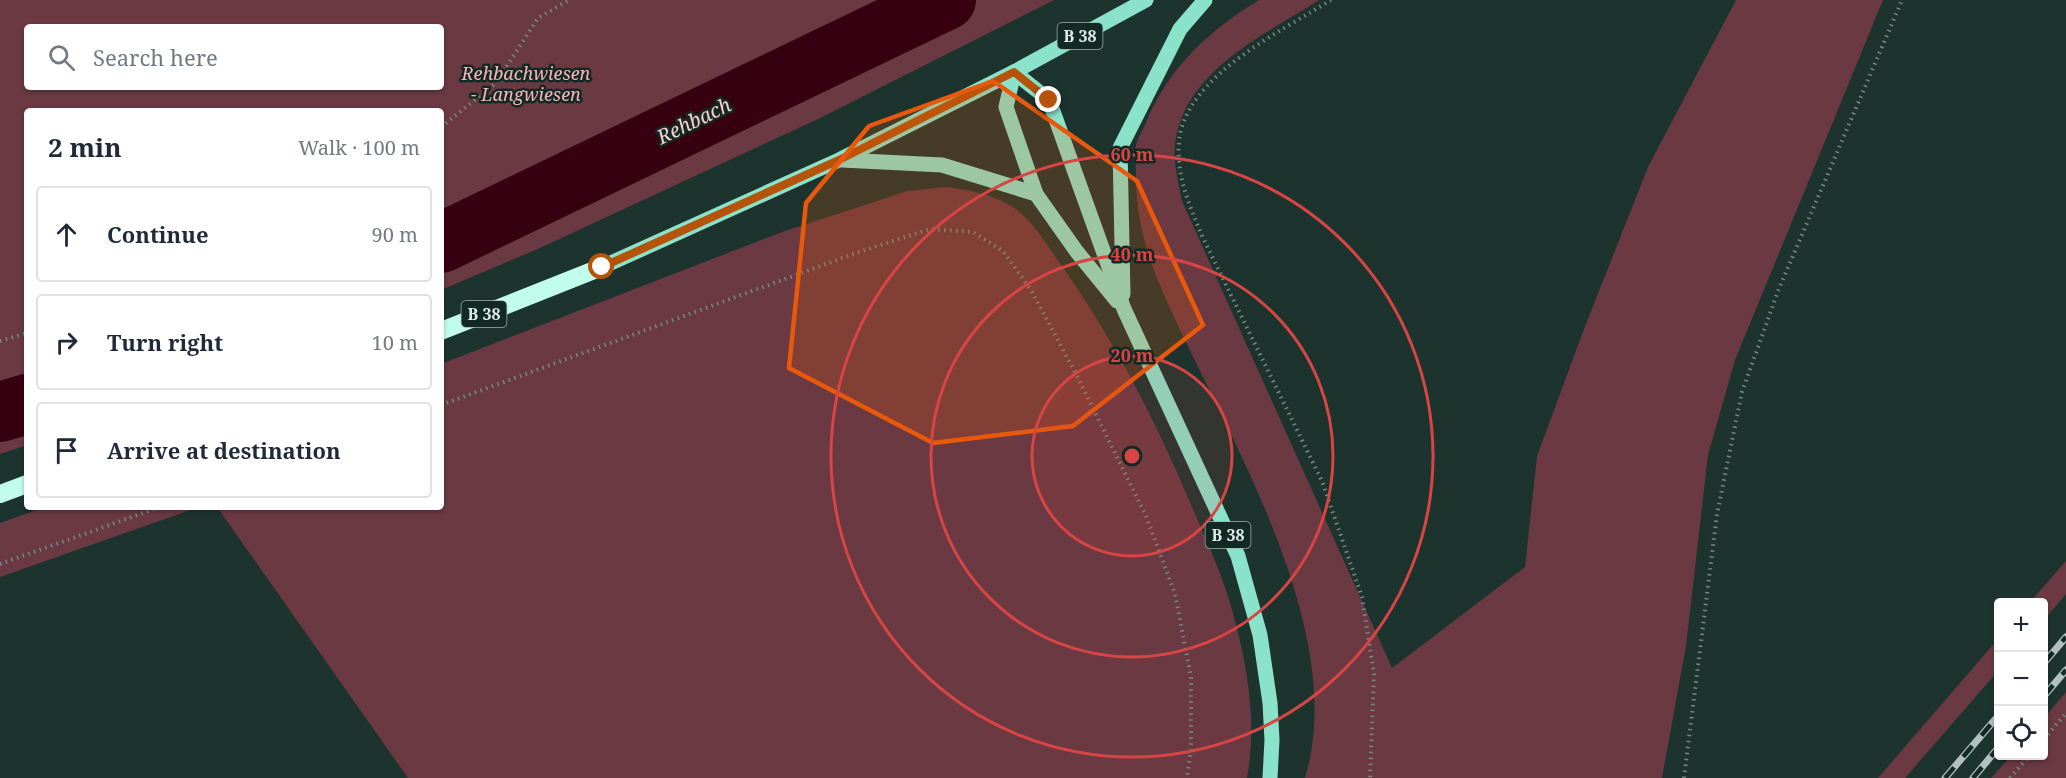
<!DOCTYPE html>
<meta charset="utf-8">
<style>
:root{--surface:#fff;--page:#f6f6f7;--text:#1f2937;--muted:#747a83;--line:#e0e1e3}
body{margin:0;font-family:"Noto Serif",serif;background:var(--page);color:var(--text)}
.controls{position:absolute;right:18px;bottom:18px;display:grid;overflow:hidden;border-radius:6px;box-shadow:0 2px 4px #0004}
.controls button{width:54px;height:54px;display:grid;place-items:center;padding:0;border:0;border-bottom:2px solid var(--line);background:var(--surface);color:var(--text);font:30px sans-serif}
.stop{position:absolute;width:18px;height:18px;margin:-14px;border:4px solid #b45309;border-radius:50%;background:#fff}
.stop.end{background:#b45309;border-color:#fff;box-shadow:0 2px 6px #0008}
.list{margin:0;padding:0;list-style:none}
h2{display:flex;justify-content:space-between;align-items:center;height:78px;margin:0;padding:0 24px;font-size:26px}
h2 small{font-size:20px;font-weight:400;color:var(--muted)}
.list li{display:grid;grid-template-columns:39px 1fr auto;gap:18px;align-items:center;box-sizing:border-box;height:96px;margin:0 12px 12px;padding:0 12px;border:2px solid var(--line);border-radius:6px}
.list b{display:block;font-size:22px;white-space:nowrap}
.list em{font-size:20px;font-style:normal;color:var(--muted)}
.icon{flex:none;width:33px;height:33px;fill:none;stroke:currentColor;stroke-width:2;stroke-linecap:round;stroke-linejoin:round}
.map{position:relative;flex:none;width:2066px;height:778px;overflow:hidden}
.search{position:absolute;background:var(--surface);box-shadow:0 2px 4px #0004;left:24px;top:24px;width:420px;height:66px;display:flex;align-items:center;gap:15px;box-sizing:border-box;padding:0 21px;border-radius:6px;color:var(--muted);font-size:22px}
.panel{position:absolute;background:var(--surface);box-shadow:0 2px 4px #0004;left:24px;top:108px;width:420px;height:402px;border-radius:6px}
.map>svg:first-child{display:block}
</style>
<div class="map">
<svg width="2066" height="778" viewBox="0 0 2066 778">
<rect width="100%" height="100%" fill="#1d342e"/>
<g fill="#6a3941" fill-rule="evenodd">
<path d="M0,0H1054L818,119L540,248L441,290V111H27V445L0,454ZM27,27H441V87H27Z"/>
<path d="M1259,0H1319C1265,35 1190,68 1176,137C1172,158 1178,181 1182,201L1392,668L1525,567L1537,456L1584,329L1648,167L1736,0H1883L1735,360L1708,455L1686,646L1662,778H1305C1347,640 1241,458 1183,336C1157,281 1135,235 1136,173C1136,164 1134,154 1136,145C1138,137 1144,128 1147,120C1170,66 1210,30 1259,0Z"/>
<path d="M946,187C968,190 992,194 1011,206C1031,218 1045,242 1058,261C1113,337 1156,421 1192,507C1207,542 1225,580 1234,617C1248,669 1257,724 1247,778H408L217,507H441V364L782,232L908,191Z"/>
<path d="M45,507H199L0,577V523Z"/>
<path d="M2066,561V594L2044,620V602H2030Z"/>
<path d="M1998,639V671L1905,778H1878Z"/>
<path d="M2066,692V778H1991L2011,756H2044V718Z"/>
</g>
<g fill="none" stroke-linecap="round" stroke-linejoin="round">
<g stroke="#360010" stroke-width="60">
<path d="M441,243L946,0"/>
<path d="M0,412L27,404"/>
</g>
<g stroke="#768883" stroke-width="4" stroke-dasharray="1.5 4.5" stroke-linecap="butt">
<path d="M1331,0C1282,31 1184,77 1179,142C1176,176 1190,207 1203,238L1322,481L1362,597L1374,674L1370,778"/>
<path d="M441,127L496,83L538,18L569,0"/>
<path d="M0,341L27,333"/>
<path d="M441,405L856,253L930,229L973,232L1003,251L1031,290L1076,374L1146,516L1175,594L1191,677V750L1187,778"/>
<path d="M0,564L160,507"/>
<path d="M2044,739L2066,713"/>
<path d="M1684,778L1717,514L1742,392L1778,291L1902,0"/>
<path d="M2010,778L2029,756"/>
</g>
<g stroke="#8be2ca" stroke-width="15">
<path d="M1014,72L1049,100L1124,309L1238,556L1260,635L1270,703L1272,740L1270,778"/>
<path d="M1014,72L1006,107L1036,194L1077,252L1117,301"/>
<path d="M842,160L942,165L1036,194"/>
<path d="M602,267L839,160L1014,72L1146,0"/>
<path d="M1123,294L1120,148L1180,29L1205,0"/>
</g>
<g stroke="#c1fdeb" stroke-width="18">
<path d="M441,331L602,267"/>
<path d="M0,494L27,484"/>
</g>
<defs>
<g id="rail">
<path d="M2044,663L2066,637"/>
<path d="M2044,696L2066,670"/>
<path d="M1945,778L1998,716"/>
<path d="M1973,778L1998,748"/>
</g>
</defs>
<use href="#rail" stroke="#b2c1bd" stroke-width="7"/>
<use href="#rail" stroke="#132a24" stroke-width="4.5" stroke-dasharray="14" stroke-linecap="butt"/>
</g>
<g fill="none" stroke-linecap="round" stroke-linejoin="round">
<path stroke="#b45309" stroke-width="8" d="M602,267L839,160L1014,72L1049,100"/>
</g>
<path fill="#e8590c" fill-opacity="0.2" stroke="#e8590c" stroke-width="4.5" stroke-linejoin="round" d="M993,81L1137,181L1203,325L1073,426L933,443L789,368L806,203L869,126Z"/>
<circle cx="1132" cy="456" r="100" fill="#d74545" fill-opacity=".12"/>
<g fill="none" stroke="#d74545" stroke-width="3">
<circle cx="1132" cy="456" r="100"/>
<circle cx="1132" cy="456" r="201"/>
<circle cx="1132" cy="456" r="301"/>
</g>
<g text-anchor="middle" stroke-width="5" stroke-linejoin="round" paint-order="stroke">
<g fill="#132a24" stroke="#a1b1ac" stroke-width="1.5">
<rect x="1057.5" y="23" width="45" height="26" rx="4.5"/>
<rect x="461.5" y="301" width="45" height="26" rx="4.5"/>
<rect x="1205.5" y="522" width="45" height="26" rx="4.5"/>
</g>
<g font-size="16" font-weight="bold" fill="#deebe7">
<text x="1080" y="42">B 38</text>
<text x="484" y="320">B 38</text>
<text x="1228" y="541">B 38</text>
</g>
<g font-size="18" font-style="italic" fill="#fab4be" stroke="#132a24">
<text x="526" y="80">Rehbachwiesen<tspan x="526" dy="21">- Langwiesen</tspan></text>
</g>
<g font-size="20" font-style="italic" fill="#fdccd3" stroke="#132a24">
<text transform="translate(694 121) rotate(-26)" y="7">Rehbach</text>
</g>
</g>
<circle cx="1132" cy="456" r="9" fill="#d74545" stroke="#132a24" stroke-width="3"/>
<g font-size="18" text-anchor="middle" font-weight="bold" fill="#d74545" stroke="#132a24" stroke-width="5" stroke-linejoin="round" paint-order="stroke">
<text x="1132" y="161">60 m</text>
<text x="1132" y="261">40 m</text>
<text x="1132" y="362">20 m</text>
</g>
</svg>
<div class="controls">
<button>+</button>
<button>−</button>
<button><svg class="icon" aria-label="locate" viewBox="0 0 24 24"><circle cx="12" cy="12" r="6"/><path d="M12 2v4M12 18v4M2 12h4M18 12h4"/></svg></button>
</div>
<div class="stop" style="left:602px;top:267px"></div>
<div class="stop end" style="left:1049px;top:100px"></div>
<div class="search"><svg class="icon" aria-label="search" viewBox="0 0 24 24"><circle cx="10" cy="10" r="6"/><path d="M15 15l6 6"/></svg>Search here</div>
<section class="panel">
<h2>2 min<small>Walk · 100 m</small></h2>
<ul class="list">
<li><svg class="icon" aria-label="ahead" viewBox="0 0 24 24"><path d="M12 20V5M6 11l6-6 6 6"/></svg><div><b>Continue</b></div><em>90 m</em></li>
<li><svg class="icon" aria-label="right" viewBox="0 0 24 24"><path d="M7 20v-9h11M14 6l5 5-5 5"/></svg><div><b>Turn right</b></div><em>10 m</em></li>
<li><svg class="icon" aria-label="arrive" viewBox="0 0 24 24"><path d="M6 21V4h12l-3 4 3 4H6"/></svg><div><b>Arrive at destination</b></div></li>
</ul>
</section>
</div>
